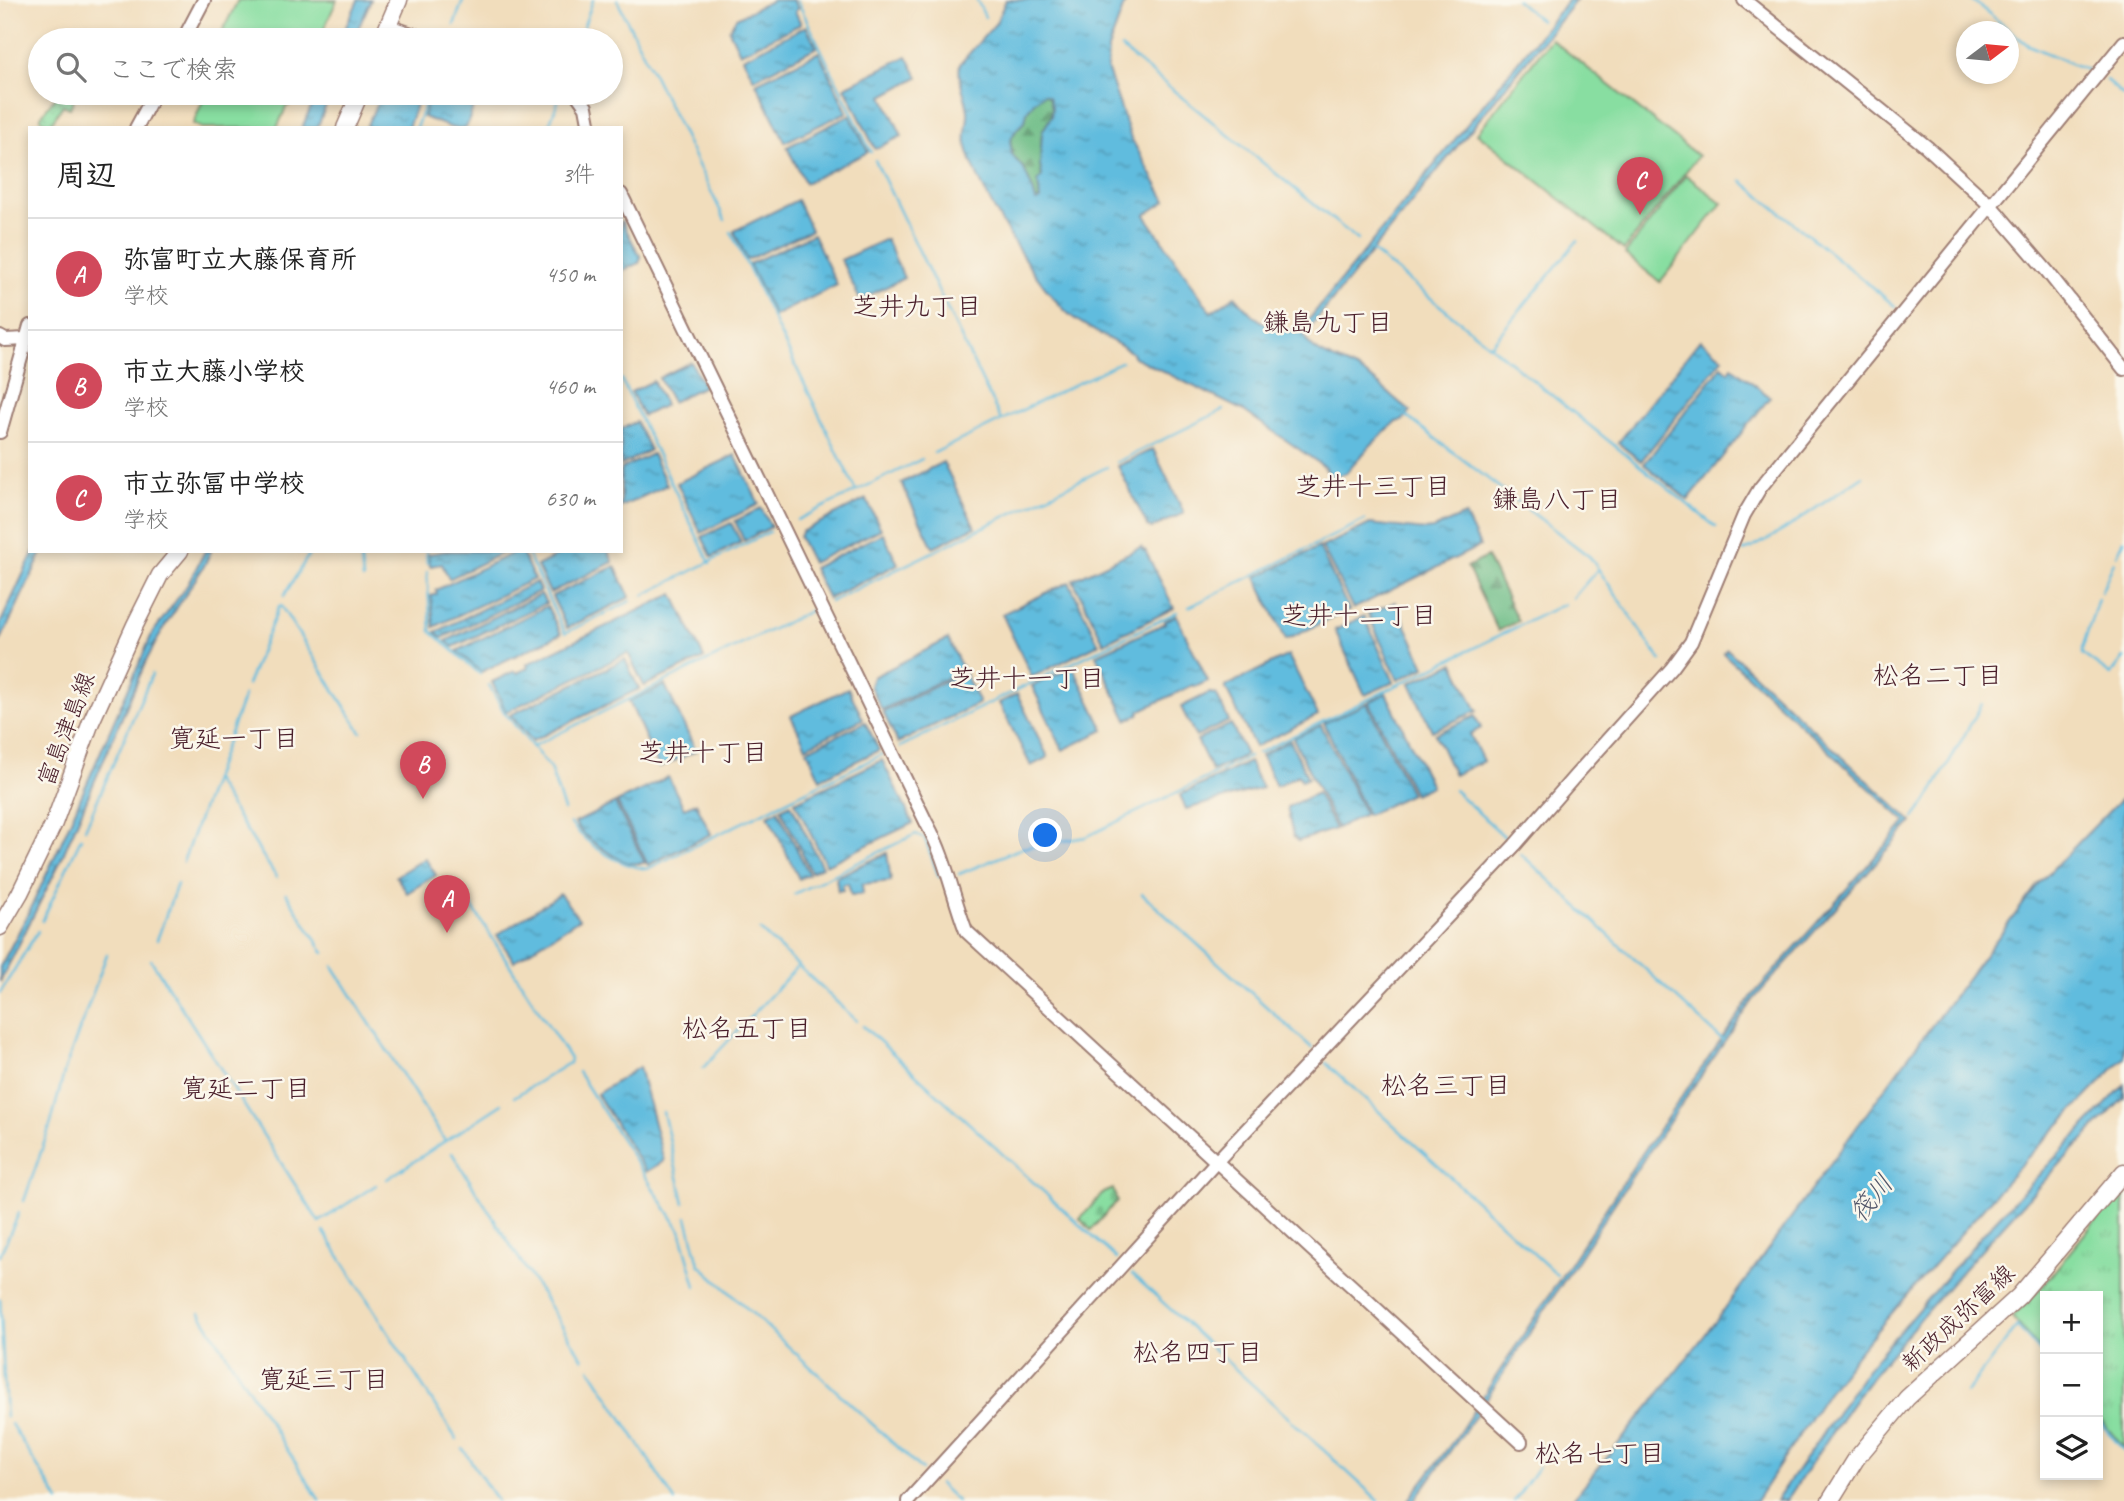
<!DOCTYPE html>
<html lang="ja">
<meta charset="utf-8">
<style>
:root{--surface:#fff;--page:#f6f6f6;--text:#222;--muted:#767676;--line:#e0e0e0;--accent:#d1495b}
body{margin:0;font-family:Caveat,"Klee One",sans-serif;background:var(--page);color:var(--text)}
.controls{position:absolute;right:21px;bottom:21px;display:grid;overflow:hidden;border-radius:0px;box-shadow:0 4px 10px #0003}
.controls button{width:63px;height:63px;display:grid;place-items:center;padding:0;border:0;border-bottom:2px solid var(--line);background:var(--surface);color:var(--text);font:35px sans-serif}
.compass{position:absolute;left:1956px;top:21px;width:63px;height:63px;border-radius:50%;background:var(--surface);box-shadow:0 4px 10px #0003;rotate:74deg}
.you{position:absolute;left:1046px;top:836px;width:24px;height:24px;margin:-18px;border:5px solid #fff;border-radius:50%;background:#1a73e8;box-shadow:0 0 0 10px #1a73e833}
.badge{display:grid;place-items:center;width:46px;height:46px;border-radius:50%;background:var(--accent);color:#fff;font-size:23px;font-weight:700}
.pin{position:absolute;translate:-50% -58px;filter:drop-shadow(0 2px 4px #0008)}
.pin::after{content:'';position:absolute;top:37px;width:24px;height:21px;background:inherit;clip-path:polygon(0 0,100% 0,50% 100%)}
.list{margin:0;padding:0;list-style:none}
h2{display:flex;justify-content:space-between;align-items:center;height:91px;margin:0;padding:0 28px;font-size:30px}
h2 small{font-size:23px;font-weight:400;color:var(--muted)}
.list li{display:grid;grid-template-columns:46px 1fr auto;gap:21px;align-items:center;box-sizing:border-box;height:112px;padding:0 28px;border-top:2px solid var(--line)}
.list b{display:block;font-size:26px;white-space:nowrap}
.list p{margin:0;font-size:23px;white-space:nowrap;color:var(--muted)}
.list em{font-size:23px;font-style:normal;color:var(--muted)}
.icon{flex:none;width:38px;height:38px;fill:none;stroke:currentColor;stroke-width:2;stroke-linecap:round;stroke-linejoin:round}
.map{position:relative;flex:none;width:2124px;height:1501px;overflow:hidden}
.search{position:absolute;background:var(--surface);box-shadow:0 4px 10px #0003;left:28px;top:28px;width:595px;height:77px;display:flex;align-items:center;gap:18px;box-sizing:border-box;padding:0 24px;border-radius:38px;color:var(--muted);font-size:26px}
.panel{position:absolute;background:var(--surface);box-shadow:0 4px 10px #0003;left:28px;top:126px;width:595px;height:427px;border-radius:0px}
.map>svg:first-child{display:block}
</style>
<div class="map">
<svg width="2124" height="1501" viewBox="0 0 2124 1501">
<defs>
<pattern id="forest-firs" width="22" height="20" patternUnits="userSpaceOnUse" patternTransform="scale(1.75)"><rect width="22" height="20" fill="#6ebd87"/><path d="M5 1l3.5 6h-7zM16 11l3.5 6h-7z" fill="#5c996f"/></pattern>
<pattern id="cemetery-stones" width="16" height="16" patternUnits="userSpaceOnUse" patternTransform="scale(1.75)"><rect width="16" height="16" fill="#88dea1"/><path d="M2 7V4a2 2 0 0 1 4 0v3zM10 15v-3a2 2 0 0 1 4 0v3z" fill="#77be8b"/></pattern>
<pattern id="park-tufts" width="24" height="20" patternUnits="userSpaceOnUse" patternTransform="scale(1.75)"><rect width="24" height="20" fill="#88dea1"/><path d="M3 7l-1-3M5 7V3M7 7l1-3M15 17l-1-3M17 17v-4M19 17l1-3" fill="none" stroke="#77be8b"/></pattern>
<pattern id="garden-dots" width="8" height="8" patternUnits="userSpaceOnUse" patternTransform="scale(1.75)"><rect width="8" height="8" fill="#88dea1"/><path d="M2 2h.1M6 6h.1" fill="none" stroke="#77be8b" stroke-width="1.8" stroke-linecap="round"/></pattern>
<pattern id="water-ripples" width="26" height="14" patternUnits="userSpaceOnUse" patternTransform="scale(1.75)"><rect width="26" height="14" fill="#60bcde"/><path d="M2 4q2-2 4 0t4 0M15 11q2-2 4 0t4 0" fill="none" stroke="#5198b4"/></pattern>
</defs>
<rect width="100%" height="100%" fill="#fbf7ec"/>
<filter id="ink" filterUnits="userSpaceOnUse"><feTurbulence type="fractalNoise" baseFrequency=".0143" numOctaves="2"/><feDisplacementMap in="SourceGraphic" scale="14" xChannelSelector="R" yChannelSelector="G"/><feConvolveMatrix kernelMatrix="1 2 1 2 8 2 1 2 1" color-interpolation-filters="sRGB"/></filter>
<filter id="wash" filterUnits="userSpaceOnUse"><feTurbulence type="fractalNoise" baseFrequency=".00686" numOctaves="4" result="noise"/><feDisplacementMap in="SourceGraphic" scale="28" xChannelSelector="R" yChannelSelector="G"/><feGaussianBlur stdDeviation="1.57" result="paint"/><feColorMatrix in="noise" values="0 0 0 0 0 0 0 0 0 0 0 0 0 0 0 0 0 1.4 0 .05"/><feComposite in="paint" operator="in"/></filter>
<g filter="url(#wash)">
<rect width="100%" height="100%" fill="#f1ddbc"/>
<g fill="#88dea1" stroke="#697e66" stroke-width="2">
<path d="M238,0H337L319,40H218Z"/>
<path d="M1551,39L1698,156L1624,250L1477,133Z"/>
<path d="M206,93H295L289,106L287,105L277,128H202L193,124Z"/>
<path d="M1686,175L1722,203L1660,282L1625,254Z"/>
</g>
<g fill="url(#forest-firs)" stroke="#5c6e59" stroke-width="2">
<path d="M1044,94L1049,96L1052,107L1051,117L1042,132L1040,165L1042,176L1038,182L1040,200L1036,201L1033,190L1024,169L1012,155L1010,140L1017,129L1025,121L1027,112L1034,101Z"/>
<path d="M1487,557L1518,621L1498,631L1467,567Z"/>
</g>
<path fill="url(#cemetery-stones)" stroke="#697e66" stroke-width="2" d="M1113,1189L1117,1201L1091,1230L1080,1219L1103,1193Z"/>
<path fill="url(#park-tufts)" stroke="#697e66" stroke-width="2" d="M2124,1185V1448L2098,1417V1296H2045V1356L2012,1317L2040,1289Z"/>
<path fill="url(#garden-dots)" stroke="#697e66" stroke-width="2" d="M58,93H67L75,97L70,108L63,105L50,125L41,120V116Z"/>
<g fill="url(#water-ripples)" stroke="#556e84" stroke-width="2" fill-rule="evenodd">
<path d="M358,0H371L353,40H340Z"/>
<path d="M773,0H793L798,9L795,11L801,24L740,53L729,30L736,18Z"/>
<path d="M1006,0H1126L1108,49L1107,68L1131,138L1166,201L1145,215L1211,312L1235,296C1254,319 1268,330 1298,333L1568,0H1576L1304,335C1310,354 1341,361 1358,370C1375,379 1394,399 1410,411L1403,420L1396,422L1371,445L1346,473L1332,477L1323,466L1244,411L1134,357L1131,352C1113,341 1093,331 1075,319C1041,295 974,184 966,143C964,132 969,121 968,111C966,95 957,80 960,64L996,23ZM1044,94L1049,97L1052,107L1051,117L1042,132L1040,165L1042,176L1038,182L1040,200L1036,201L1033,190L1024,169L1012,155L1010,140L1017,129L1025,121L1027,112L1034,102Z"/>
<path d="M806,26L817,47L754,79L743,58Z"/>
<path d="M819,52L847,112L785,142L756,83Z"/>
<path d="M907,56L918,77L883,96L902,136L875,149L845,87Z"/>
<path d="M317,93H331L317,128H302Z"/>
<path d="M382,93H420L408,128L366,127Z"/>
<path d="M431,93L473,108L466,128H452L423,117Z"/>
<path d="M850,115L868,152L805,183L787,147Z"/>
<path d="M797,200L811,230L747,260L734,231Z"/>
<path d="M621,220L641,258L639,263L621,271Z"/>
<path d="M813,234L837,285L774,316L749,264Z"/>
<path d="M886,239L904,278L860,300L841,260Z"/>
<path d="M1700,340L1723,358L1641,461L1618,443Z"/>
<path d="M691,362L704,386L672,402L659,378Z"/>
<path d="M1722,366L1729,372L1732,367L1770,397L1688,500L1644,464Z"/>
<path d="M653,381L665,405L643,416L631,392Z"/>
<path d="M636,422L650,450L621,465V429Z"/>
<path d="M1153,449L1184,513L1152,528L1148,527L1118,466Z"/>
<path d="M652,454L667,485L621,507V469Z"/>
<path d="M735,455L759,504L701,533L677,483Z"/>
<path d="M943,462L975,527L933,547L901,483Z"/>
<path d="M866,499L881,529L812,563L799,537L801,532Z"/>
<path d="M761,508L771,527L744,541L735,521Z"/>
<path d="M1465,515L1480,546L1353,609L1322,547L1370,524L1425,530L1433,529Z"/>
<path d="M731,523L741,542L712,557L702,537Z"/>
<path d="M883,533L898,564L828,599L813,568Z"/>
<path d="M1141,547L1143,551L1145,550L1174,608L1104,643L1073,580Z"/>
<path d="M1319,547L1349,610L1286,640L1256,577Z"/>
<path d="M34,551H43L0,642V624Z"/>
<path d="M205,551H211L204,566L163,629L146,661L60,862L0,982V967L27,916L60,845L152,634L188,584Z"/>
<path d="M447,551H506L449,579L442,564L430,566L428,554Z"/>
<path d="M517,551H521L534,579L434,627L431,596L437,594L436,590Z"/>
<path d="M566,551H608L613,562L550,593L537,566Z"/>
<path d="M615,566L630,597L567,628L552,596Z"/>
<path d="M536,582L540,591L442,638L436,632Z"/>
<path d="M1069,582L1099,644L1032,677L1002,614Z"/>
<path d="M541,594L546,603L453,647L446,641Z"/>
<path d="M673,594L704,658L644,686L628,653L506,712L492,682L515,671L517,673L528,668L527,664Z"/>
<path d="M1395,602L1425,667L1398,680L1368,614Z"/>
<path d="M547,606L561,634L481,672L457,651Z"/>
<path d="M1176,615L1208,681L1195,687L1193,685L1139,711L1140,714L1127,720L1096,655L1166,623L1165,621Z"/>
<path d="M1364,616L1394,682L1365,695L1335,630Z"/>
<path d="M948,639L963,670L882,710L870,686L873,677Z"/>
<path d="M1727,649L1912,822L1754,999L1635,1172L1474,1418L1414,1501H1408L1457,1436L1637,1161L1752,996L1906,822L1723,653Z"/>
<path d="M1288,655L1318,715L1255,747L1225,687Z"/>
<path d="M625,659L639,689L532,741L510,715Z"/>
<path d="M1454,663L1477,711L1432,731L1410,683Z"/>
<path d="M1073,667L1104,730L1063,750L1032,686Z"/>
<path d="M964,672L979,703L898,743L883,712Z"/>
<path d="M665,685L696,751L659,768L629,701Z"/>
<path d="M848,688L863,719L806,747L791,716Z"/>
<path d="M1209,693L1216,694L1229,721L1196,737L1181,707Z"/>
<path d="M1386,693L1431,786L1414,794L1369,702Z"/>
<path d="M1017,694L1048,757L1031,766L999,703Z"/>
<path d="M1367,703L1411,794L1367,815L1324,723Z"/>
<path d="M1475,716L1481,728L1470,734L1483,761L1454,775L1435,734Z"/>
<path d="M865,722L879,750L820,779L807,750Z"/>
<path d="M1231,724L1246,755L1212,771L1197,740Z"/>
<path d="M1321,725L1365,814L1337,828L1293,738Z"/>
<path d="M1290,740L1308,778L1302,781L1298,775L1276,786L1261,755Z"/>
<path d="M882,760L913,823L826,865L795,802Z"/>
<path d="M1249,762L1262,788L1186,809L1180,795Z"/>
<path d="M668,777L684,808L696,803L711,834L648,865L617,802Z"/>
<path d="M1317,793L1335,829L1298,841L1293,836L1287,807Z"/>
<path d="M2124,796V1058L2025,1160L1864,1345L1827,1393L1756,1501H1571L1647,1409L1718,1318L1899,1069L2039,883Z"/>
<path d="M615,803L645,863C639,863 633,864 628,863C615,858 580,836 575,823Z"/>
<path d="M791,804L822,867L811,872L781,809Z"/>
<path d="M778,810L809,874L799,879L768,815Z"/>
<path d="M887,853L891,881L862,884L863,894L851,895L848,883L842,885L843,890L838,891L836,877Z"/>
<path d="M425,858L436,875L407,893L396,876Z"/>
<path d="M560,894L579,919L514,961L497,935Z"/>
<path d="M639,1067L664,1161L646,1172L597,1094Z"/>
<path d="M2124,1085V1098C2037,1186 1953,1278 1874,1374C1842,1414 1815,1459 1786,1501H1776L1867,1369L1991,1225Z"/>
</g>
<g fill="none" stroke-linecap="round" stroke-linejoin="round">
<g stroke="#60bcde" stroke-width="2.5">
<path d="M617,0L725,220"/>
<path d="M797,0L871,152"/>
<path d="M977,0L985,17"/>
<path d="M1516,0L1540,20"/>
<path d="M1972,0L2028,45L2089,71"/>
<path d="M454,25L463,0"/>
<path d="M579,40L593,0"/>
<path d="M1121,48L1358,240"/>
<path d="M2106,80L2124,96"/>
<path d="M416,128L429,93"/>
<path d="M548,128L561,93"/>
<path d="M875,160L1001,420"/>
<path d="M1742,181L1895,306"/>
<path d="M731,232L856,491"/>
<path d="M1372,251L1716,527"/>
<path d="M1491,345L1578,240"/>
<path d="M621,379L710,563"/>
<path d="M1406,416L1590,557L1661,661"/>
<path d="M934,453L1121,362"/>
<path d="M1117,462L1223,410"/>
<path d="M797,520L922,459"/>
<path d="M360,551L363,579"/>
<path d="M426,551L427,563"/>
<path d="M526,551L565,633L631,601"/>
<path d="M1743,551L1752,548L1784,530L1863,476"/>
<path d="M2117,555L2124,540"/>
<path d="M427,572L431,631L480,674"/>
<path d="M2101,593L2114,562"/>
<path d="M644,595L769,532"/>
<path d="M284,596L311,551"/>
<path d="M1573,598L1598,569"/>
<path d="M2098,599L2082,649V654L2111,675L2124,658"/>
<path d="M830,602L1107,467"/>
<path d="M1189,607L1365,520"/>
<path d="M247,685L279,606H281L361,732"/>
<path d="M489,685L504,712L550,768L564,810"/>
<path d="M533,746L812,610"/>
<path d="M900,747L1177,612"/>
<path d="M1258,753L1564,604"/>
<path d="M214,780L277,878"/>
<path d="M1454,790L1506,838"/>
<path d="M1914,818L1927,801L1982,704"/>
<path d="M570,823C590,847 617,865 647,869L883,754"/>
<path d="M85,829L152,674"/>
<path d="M1521,854L1723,1041"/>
<path d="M183,862L244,695"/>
<path d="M959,874L1022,848L1086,837L1249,757"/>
<path d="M457,883L570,1059L569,1063L514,1097"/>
<path d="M286,893L324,953"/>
<path d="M794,894L916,834L925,839L939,877"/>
<path d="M1142,894L1312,1048"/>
<path d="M42,921L81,838"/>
<path d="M760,930L857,1021"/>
<path d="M157,940L177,884"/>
<path d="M151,960L319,1222L376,1185"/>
<path d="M333,966L445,1141"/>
<path d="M0,993L38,931"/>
<path d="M863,1026L1117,1259"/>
<path d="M1326,1063L1557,1275"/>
<path d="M703,1068L798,966"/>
<path d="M578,1072L680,1230L696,1286"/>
<path d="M663,1112L684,1203"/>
<path d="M452,1153L583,1359"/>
<path d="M387,1179L502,1104"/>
<path d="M24,1201L51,1123L65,1069L107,954"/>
<path d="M687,1217L699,1264L922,1470"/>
<path d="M324,1232L457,1440"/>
<path d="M0,1255L19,1213"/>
<path d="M1132,1274L1379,1501"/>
<path d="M0,1299L6,1417"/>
<path d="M200,1313L320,1501"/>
<path d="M590,1368L675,1501"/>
<path d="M1966,1393L2017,1326L2045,1358"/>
<path d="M2098,1420L2124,1451"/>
<path d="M11,1424L59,1501"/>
<path d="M463,1449L497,1501"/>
<path d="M939,1484L957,1501"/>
<path d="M1514,1501L1539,1466"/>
</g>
</g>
</g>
<g filter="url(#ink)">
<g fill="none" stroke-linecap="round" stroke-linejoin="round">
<defs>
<g id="minor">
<path d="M1744,0L1927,147L1991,206L2047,271L2124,369"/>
<path d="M388,26L430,40"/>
<path d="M183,40L204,0"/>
<path d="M576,93L586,107L590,128"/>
<path d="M136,128L155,93"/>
<path d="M621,194L927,824C946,858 952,894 966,931L1521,1442"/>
<path d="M0,337L5,340L26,339"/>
<path d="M0,432L30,326"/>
<path d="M908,1501L1216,1162L1515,845L1575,776L1672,668L1691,642L1744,515L1760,488L2124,42"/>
</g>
<g id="major">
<path d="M382,40L399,0"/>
<path d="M345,128L360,93"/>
<path d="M0,927L20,893L54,823L91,722L135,625L160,575L180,551"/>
<path d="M1830,1501L1856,1459L1907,1398L2019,1296L2124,1172"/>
</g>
</defs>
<use href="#minor" stroke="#9e7e74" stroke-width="16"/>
<use href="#major" stroke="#9e7e74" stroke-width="19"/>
<use href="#minor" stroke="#fff" stroke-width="12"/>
<use href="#major" stroke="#fff" stroke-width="16"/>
</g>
</g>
<g text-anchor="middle" stroke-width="5" stroke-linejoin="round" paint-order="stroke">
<g font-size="24" fill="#4a1f2b" stroke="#fbf7ec">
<text transform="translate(66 729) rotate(-69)" y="8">富島津島線</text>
<text transform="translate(1958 1318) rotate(-43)" y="8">新政成弥富線</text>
</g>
<g font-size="26" fill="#4a1f2b" stroke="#fbf7ec">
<text x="917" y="315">芝井九丁目</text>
<text x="1328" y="331">鎌島九丁目</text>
<text x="1373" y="495">芝井十三丁目</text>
<text x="1557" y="508">鎌島八丁目</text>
<text x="1359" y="624">芝井十二丁目</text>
<text x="1938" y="684">松名二丁目</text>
<text x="1027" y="687">芝井十一丁目</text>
<text x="234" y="747">寛延一丁目</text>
<text x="703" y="761">芝井十丁目</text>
<text x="747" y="1037">松名五丁目</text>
<text x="1446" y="1094">松名三丁目</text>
<text x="246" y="1097">寛延二丁目</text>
<text x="1198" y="1361">松名四丁目</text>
<text x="324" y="1388">寛延三丁目</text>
<text x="1600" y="1462">松名七丁目</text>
</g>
<g font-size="26" font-style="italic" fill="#52566a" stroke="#fbf7ec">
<text transform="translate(1871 1198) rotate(-51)" y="9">筏川</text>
</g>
</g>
</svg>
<div class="controls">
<button>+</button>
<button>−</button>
<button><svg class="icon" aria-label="layers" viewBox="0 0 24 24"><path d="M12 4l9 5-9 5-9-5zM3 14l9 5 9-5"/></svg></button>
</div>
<svg class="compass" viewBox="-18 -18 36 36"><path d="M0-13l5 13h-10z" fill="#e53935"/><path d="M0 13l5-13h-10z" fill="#767676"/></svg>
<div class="you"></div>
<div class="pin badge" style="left:447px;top:933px">A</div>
<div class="pin badge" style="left:423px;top:799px">B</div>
<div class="pin badge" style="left:1640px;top:215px">C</div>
<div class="search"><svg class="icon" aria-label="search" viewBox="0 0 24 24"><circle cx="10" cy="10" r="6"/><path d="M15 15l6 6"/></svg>ここで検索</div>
<section class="panel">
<h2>周辺<small>3件</small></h2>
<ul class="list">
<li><span class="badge">A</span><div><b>弥富町立大藤保育所</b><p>学校</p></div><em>450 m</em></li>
<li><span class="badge">B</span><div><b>市立大藤小学校</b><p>学校</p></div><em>460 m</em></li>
<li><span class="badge">C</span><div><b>市立弥冨中学校</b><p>学校</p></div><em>630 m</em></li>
</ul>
</section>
</div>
